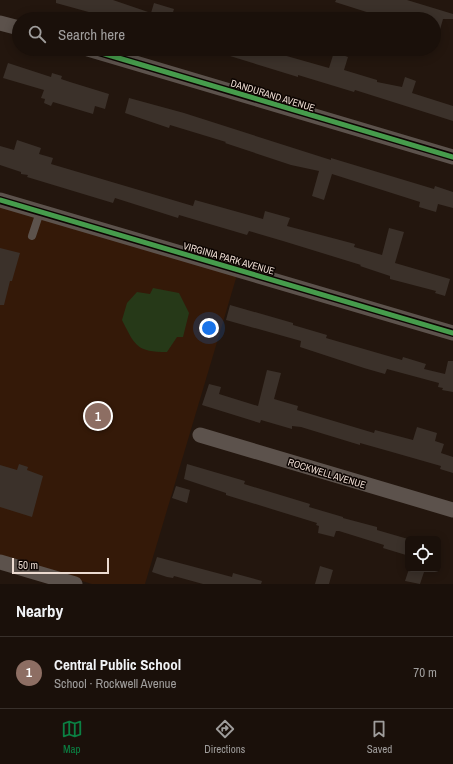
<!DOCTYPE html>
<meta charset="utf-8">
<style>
:root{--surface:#1a100a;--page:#231913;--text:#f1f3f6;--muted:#9f9d9c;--line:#38302b;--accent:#0b8043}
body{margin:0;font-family:"Archivo Narrow",sans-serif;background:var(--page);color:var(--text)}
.controls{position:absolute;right:12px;bottom:12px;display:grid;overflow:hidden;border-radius:6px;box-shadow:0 2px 10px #0003}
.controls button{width:36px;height:36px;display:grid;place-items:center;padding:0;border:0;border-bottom:1px solid var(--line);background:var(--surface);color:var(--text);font:20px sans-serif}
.scale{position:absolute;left:12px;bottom:10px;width:97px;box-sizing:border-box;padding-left:4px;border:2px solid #ebdad0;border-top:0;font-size:11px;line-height:14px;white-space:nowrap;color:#ebdad0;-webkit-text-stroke:3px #0c0401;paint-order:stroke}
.you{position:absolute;left:209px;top:328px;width:14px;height:14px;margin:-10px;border:3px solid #fff;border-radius:50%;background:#1a73e8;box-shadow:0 0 0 6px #1a73e833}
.badge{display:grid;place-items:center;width:26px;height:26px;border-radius:50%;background:var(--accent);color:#fff;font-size:13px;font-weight:700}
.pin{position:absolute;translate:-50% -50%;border:2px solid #fff;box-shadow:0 1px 4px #0006}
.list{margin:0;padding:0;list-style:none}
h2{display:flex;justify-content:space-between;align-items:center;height:52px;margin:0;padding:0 16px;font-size:17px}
h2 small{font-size:13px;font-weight:400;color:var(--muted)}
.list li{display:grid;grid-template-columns:26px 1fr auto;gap:12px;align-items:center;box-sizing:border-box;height:72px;padding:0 16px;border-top:1px solid var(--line)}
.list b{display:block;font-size:15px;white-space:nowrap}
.list p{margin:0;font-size:13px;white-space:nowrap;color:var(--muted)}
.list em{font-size:13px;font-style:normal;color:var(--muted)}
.icon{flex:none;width:22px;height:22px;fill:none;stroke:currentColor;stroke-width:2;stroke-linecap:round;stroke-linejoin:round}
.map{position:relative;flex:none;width:453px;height:584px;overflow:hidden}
.search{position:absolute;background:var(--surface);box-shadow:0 2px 10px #0003;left:12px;right:12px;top:12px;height:44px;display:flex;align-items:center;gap:10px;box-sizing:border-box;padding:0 14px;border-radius:22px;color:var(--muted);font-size:15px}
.sheet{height:124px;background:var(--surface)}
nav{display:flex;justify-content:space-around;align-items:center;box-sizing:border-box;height:56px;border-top:1px solid var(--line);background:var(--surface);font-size:11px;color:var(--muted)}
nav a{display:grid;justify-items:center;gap:2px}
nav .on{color:var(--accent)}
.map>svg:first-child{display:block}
</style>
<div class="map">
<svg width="453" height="584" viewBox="0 0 453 584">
<rect width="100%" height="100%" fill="#23160e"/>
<path fill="#341908" d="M0,206L237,275L145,584H92L0,557Z"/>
<path fill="#263918" d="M153,288L179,293L189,313L183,337H177L167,352C137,352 135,346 122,320L127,303L137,292L150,294Z"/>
<g fill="#3b312a">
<path d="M56,0H113L151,13L154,3L174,9L171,19H114L56,3Z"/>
<path d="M336,0H407L453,14V19H443L437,40L434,39V19H413L399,15L398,19H375L376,15L335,2Z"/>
<path d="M218,49H262L329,68L334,52L348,57L344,70L377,80V82L402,87L405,77L416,81L412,93L453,106V121L355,90L354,92L298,75V77L217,52Z"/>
<path d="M8,63L51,77L52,73L62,76L61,79L70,82L109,94L105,109L95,106L93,114L53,102L51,106L44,103L45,99L41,98L44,90L3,78Z"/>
<path d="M129,98L184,113L331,160V158L434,189L435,186L453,192V208L438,204L436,212L419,207L420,202L332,174L324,200L312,196L319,171L291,165L225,143L226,142L170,125L169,128L125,113Z"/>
<path d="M17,140L41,148L39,154L53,158L51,164L193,206L195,200L263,219L265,211L290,218L287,226L355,244L354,247L382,255L389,228L404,232L395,263L450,279L445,296L435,293L436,291L390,279V276L360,266L361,265L283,241L249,231L247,235L179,215L178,218L115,198L113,203L27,177L28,175L21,174V172L0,165V146L14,150Z"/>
<path d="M0,248L20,253L12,281H10L4,305H0Z"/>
<path d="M230,305L293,323V325L327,335L326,338L402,360L403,357L426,364L424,369L445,374L448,361H453V392L442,390L443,388L438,387L439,383L387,369L385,374L364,368L300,347L301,341L226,320Z"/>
<path d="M267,370L281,373L274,399L298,406L297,410L374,433L375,430L413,440L417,427L437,433L435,441L444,444L441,453L453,457V473L440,469L441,466L392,452L360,443V445L301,427L292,426V429L261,420L260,423L202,405L209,384L221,387L219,394L258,406Z"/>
<path d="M19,464L28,467L27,470L43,476L32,517L0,507V465L17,470Z"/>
<path d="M187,464L245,481L244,484L310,504L309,507L343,517V518L377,527V530L408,539L406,555L383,548L384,545L339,531H336L334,537L318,533L319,526L316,525L317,523L226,495V493L184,479Z"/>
<path d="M176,486L190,490L187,503L172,498Z"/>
<path d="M157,557L232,577L233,573L262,581L261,584H203L174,576L173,578L167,577L152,572Z"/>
<path d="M320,566L333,570L329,584H315Z"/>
<path d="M409,569H425L420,584L405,581Z"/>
</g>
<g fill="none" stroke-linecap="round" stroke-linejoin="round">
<path stroke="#5c524c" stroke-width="8" d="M32,236L40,212"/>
<g stroke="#5c524c" stroke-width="15">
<path d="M0,23L19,28"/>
<path d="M88,49L453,157"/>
<path d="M0,200L453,333"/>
<path d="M200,435L453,510"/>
<path d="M0,562L75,584"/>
</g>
<defs>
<g id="cycleway">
<path d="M88,49L453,157"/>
<path d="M0,200L453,333"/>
</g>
</defs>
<use href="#cycleway" stroke="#0c0401" stroke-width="8"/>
<use href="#cycleway" stroke="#469c4c" stroke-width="5"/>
</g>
<g text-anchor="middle" stroke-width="3" stroke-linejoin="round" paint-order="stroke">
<g font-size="10" fill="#ebdad0" stroke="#0c0401">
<text transform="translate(273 95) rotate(17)" y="4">DANDURAND AVENUE</text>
<text transform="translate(229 258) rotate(16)" y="4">VIRGINIA PARK AVENUE</text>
<text transform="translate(327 473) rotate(17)" y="4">ROCKWELL AVENUE</text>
</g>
</g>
</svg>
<div class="controls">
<button><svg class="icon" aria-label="locate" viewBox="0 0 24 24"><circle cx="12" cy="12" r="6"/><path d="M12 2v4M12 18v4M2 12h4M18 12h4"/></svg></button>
</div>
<div class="scale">50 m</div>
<div class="you"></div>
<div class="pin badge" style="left:98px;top:416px;background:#8d6e63">1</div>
<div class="search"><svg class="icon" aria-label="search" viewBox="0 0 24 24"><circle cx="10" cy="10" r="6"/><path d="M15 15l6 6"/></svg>Search here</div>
</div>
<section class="sheet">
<h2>Nearby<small></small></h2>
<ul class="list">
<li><span class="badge" style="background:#8d6e63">1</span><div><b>Central Public School</b><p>School · Rockwell Avenue</p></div><em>70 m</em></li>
</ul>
</section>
<nav>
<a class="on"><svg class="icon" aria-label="map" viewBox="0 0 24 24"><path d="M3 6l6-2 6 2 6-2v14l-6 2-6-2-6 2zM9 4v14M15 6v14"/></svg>Map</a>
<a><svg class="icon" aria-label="directions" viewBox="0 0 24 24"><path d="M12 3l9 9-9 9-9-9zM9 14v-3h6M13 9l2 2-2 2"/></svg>Directions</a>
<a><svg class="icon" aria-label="saved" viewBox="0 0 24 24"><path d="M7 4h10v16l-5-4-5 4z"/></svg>Saved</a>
</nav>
